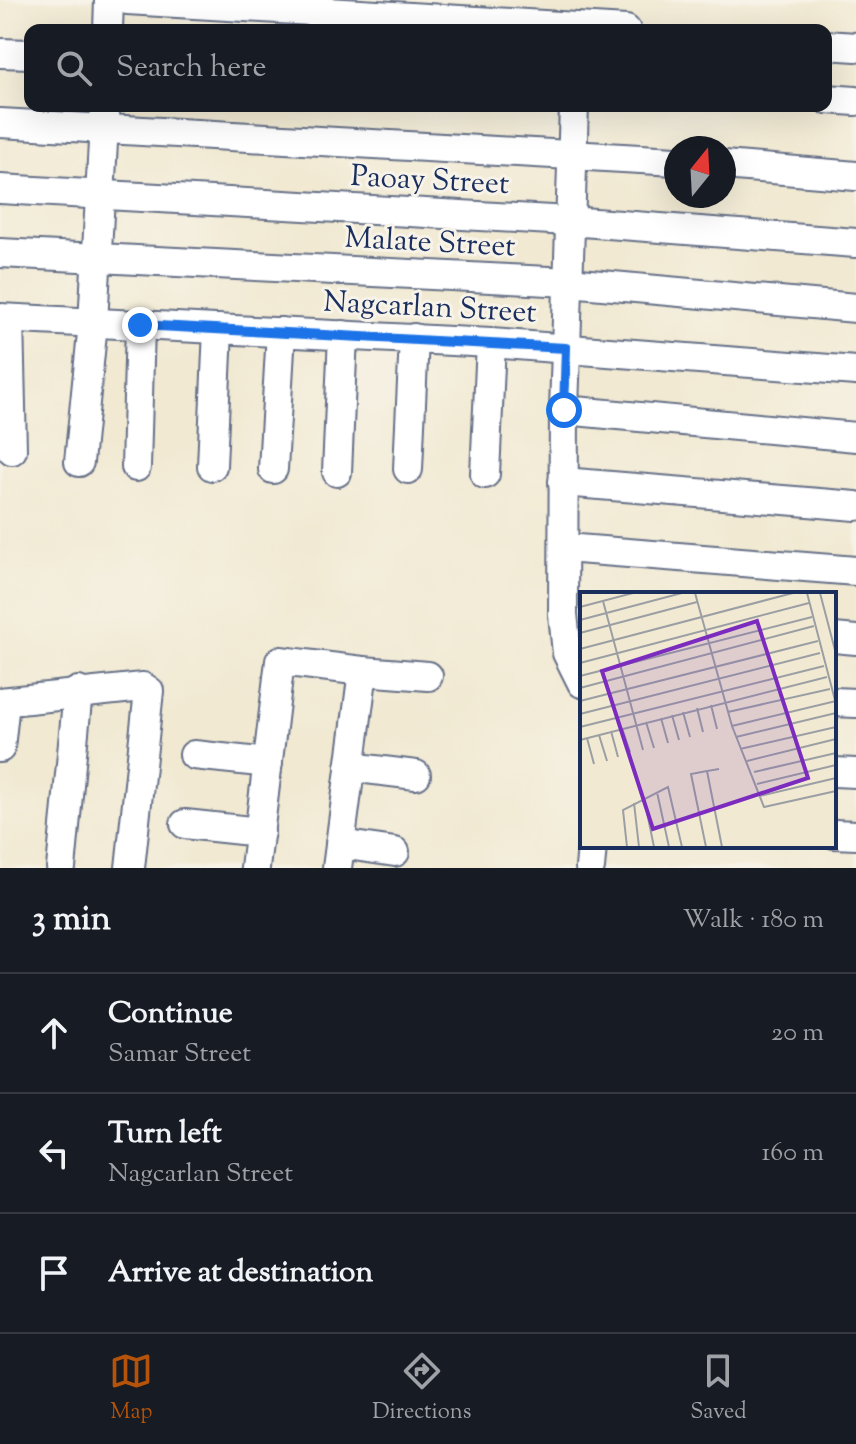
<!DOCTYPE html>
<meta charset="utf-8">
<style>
:root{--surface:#171b24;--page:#242831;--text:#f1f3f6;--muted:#9ea1a6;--line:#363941;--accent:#b45309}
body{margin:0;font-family:"Sorts Mill Goudy",serif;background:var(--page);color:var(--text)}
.compass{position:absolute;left:664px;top:136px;width:72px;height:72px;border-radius:50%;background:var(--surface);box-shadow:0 8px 32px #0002;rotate:18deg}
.stop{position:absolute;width:24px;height:24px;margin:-18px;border:6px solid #1a73e8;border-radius:50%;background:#fff}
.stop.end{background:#1a73e8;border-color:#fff;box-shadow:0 2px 8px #0008}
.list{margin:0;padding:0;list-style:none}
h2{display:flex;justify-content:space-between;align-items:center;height:104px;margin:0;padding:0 32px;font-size:34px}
h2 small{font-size:26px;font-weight:400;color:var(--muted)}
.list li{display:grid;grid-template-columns:52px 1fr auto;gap:24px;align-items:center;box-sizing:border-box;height:120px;padding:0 32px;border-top:2px solid var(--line)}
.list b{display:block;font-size:30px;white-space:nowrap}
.list p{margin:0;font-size:26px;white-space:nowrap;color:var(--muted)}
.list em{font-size:26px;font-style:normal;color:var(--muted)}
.icon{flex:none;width:44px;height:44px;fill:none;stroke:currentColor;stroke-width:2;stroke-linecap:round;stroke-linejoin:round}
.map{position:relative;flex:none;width:856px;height:868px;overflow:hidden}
.search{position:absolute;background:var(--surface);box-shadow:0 8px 32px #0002;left:24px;right:24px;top:24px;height:88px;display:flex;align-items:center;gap:20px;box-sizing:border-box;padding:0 28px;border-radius:16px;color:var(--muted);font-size:30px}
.sheet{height:464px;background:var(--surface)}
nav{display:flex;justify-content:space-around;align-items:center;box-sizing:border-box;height:112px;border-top:2px solid var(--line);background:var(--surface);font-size:22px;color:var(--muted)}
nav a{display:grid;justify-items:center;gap:4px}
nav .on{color:var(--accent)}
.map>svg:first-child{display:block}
</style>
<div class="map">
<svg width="856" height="868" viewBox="0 0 856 868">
<rect width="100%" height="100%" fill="#f7f3e8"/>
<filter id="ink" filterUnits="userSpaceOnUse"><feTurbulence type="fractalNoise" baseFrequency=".0125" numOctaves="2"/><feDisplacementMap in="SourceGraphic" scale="16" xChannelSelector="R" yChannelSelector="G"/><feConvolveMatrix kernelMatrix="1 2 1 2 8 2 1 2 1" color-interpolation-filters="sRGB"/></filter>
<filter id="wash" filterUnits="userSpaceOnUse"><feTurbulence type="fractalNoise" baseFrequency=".006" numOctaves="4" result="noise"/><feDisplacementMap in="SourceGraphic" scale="32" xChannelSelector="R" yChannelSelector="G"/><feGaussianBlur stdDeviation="1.8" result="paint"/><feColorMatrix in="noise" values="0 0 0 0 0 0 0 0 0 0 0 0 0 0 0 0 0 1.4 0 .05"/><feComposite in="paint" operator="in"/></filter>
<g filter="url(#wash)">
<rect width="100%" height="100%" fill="#f1e9d2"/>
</g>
<g filter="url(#ink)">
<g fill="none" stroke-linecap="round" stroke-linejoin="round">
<defs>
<g id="minor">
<path d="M127,0L626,30"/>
<path d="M108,30L109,0"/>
<path d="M826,45L856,47"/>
<path d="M0,53L30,54"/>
<path d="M826,99L856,101"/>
<path d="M574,106L564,410L563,614L567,653L582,683"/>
<path d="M0,123L676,161"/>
<path d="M724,165L856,176"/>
<path d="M0,189L569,221L856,243"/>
<path d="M0,253L569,282L856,308"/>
<path d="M0,318L491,343L856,371"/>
<path d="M9,319L12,450"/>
<path d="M564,410L856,437"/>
<path d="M79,462L93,323L105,106"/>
<path d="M212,466L218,329"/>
<path d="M136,467L140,325"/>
<path d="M273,469L281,332"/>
<path d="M408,469L414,338"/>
<path d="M337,472L343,335"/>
<path d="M485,474L491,343"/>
<path d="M563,482L856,506"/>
<path d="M565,548L856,571"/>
<path d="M834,638L856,640"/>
<path d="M0,702L143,687L149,691L130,868"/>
<path d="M834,702L856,703"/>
<path d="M0,748L5,702"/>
<path d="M194,755L268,763"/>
<path d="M350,767L416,775"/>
<path d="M834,772L856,773"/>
<path d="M185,824L260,832"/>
<path d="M834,834L856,835"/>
<path d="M340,844L395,852"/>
<path d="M61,868L78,691"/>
<path d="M255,868L280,661L363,671"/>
<path d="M337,868L363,671L428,676"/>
<path d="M590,868L592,846"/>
</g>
</defs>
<use href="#minor" stroke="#667087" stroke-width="32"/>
<use href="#minor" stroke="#fff" stroke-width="28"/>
</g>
</g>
<g fill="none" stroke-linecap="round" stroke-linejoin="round" filter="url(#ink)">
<path stroke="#1a73e8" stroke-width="10" d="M140,325L566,348L564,410"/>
</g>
<g text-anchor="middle" stroke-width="6" stroke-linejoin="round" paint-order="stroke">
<g font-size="30" fill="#1b2f5e" stroke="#f7f3e8">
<text transform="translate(430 179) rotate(3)" y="10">Paoay Street</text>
<text transform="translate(430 241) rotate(3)" y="10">Malate Street</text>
<text transform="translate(430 306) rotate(3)" y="10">Nagcarlan Street</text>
</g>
</g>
<g transform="translate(580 592)">
<rect width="256" height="256" fill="#f1e9d2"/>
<path fill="none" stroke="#9b9fa4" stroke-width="2" d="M115,1L152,134L184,215L256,199M227,1L256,112M240,1L256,62M23,9L63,158M0,15L53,1M0,28L102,1M0,41L117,10M0,57L213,1M0,71L229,11M0,84L232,25M0,96L234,34M0,109L238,49M131,113L137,137M117,116L123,140M103,120L110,145M148,120L250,97M0,122L240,61M92,123L99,148M81,126L88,151M66,130L74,156M152,134L256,109M0,135L244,74M42,136L50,160M31,139L38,165M19,143L27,169M156,145L256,121M7,146L14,172M0,148L247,85M160,157L256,135M167,169L256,147M139,177L127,179L142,255M174,180L256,161M177,192L256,173M77,200L89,255M180,204L256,186M64,206L74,255M54,211L59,255M47,255L43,218L88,195L102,255M126,255L111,182L127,179"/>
<path fill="#7b2cbf" fill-opacity="0.15" stroke="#7b2cbf" stroke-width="4" d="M177,29L228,186L73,237L22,79Z"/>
<rect width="256" height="256" fill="none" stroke="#1b2f5e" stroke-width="4"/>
</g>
</svg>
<svg class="compass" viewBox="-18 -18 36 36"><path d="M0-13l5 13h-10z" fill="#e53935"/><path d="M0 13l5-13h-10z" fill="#9ea1a6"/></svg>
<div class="stop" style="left:564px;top:410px"></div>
<div class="stop end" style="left:140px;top:325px"></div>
<div class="search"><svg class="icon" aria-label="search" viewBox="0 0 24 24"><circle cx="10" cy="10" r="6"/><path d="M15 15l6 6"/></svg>Search here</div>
</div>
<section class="sheet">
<h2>3 min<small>Walk · 180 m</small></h2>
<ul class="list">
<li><svg class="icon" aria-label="ahead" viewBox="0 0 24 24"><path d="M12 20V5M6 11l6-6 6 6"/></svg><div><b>Continue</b><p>Samar Street</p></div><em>20 m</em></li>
<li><svg class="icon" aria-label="left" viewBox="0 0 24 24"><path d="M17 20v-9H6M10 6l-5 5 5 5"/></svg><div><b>Turn left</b><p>Nagcarlan Street</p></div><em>160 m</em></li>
<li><svg class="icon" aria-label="arrive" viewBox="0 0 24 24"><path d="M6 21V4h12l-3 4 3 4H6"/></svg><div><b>Arrive at destination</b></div></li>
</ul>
</section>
<nav>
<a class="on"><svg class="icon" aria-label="map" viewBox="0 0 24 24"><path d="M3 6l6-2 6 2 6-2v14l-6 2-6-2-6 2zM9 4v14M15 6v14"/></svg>Map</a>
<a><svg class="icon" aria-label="directions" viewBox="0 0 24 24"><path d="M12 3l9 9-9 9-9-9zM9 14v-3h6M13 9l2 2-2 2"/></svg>Directions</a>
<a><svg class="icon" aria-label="saved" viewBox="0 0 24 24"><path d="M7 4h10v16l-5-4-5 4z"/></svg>Saved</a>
</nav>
